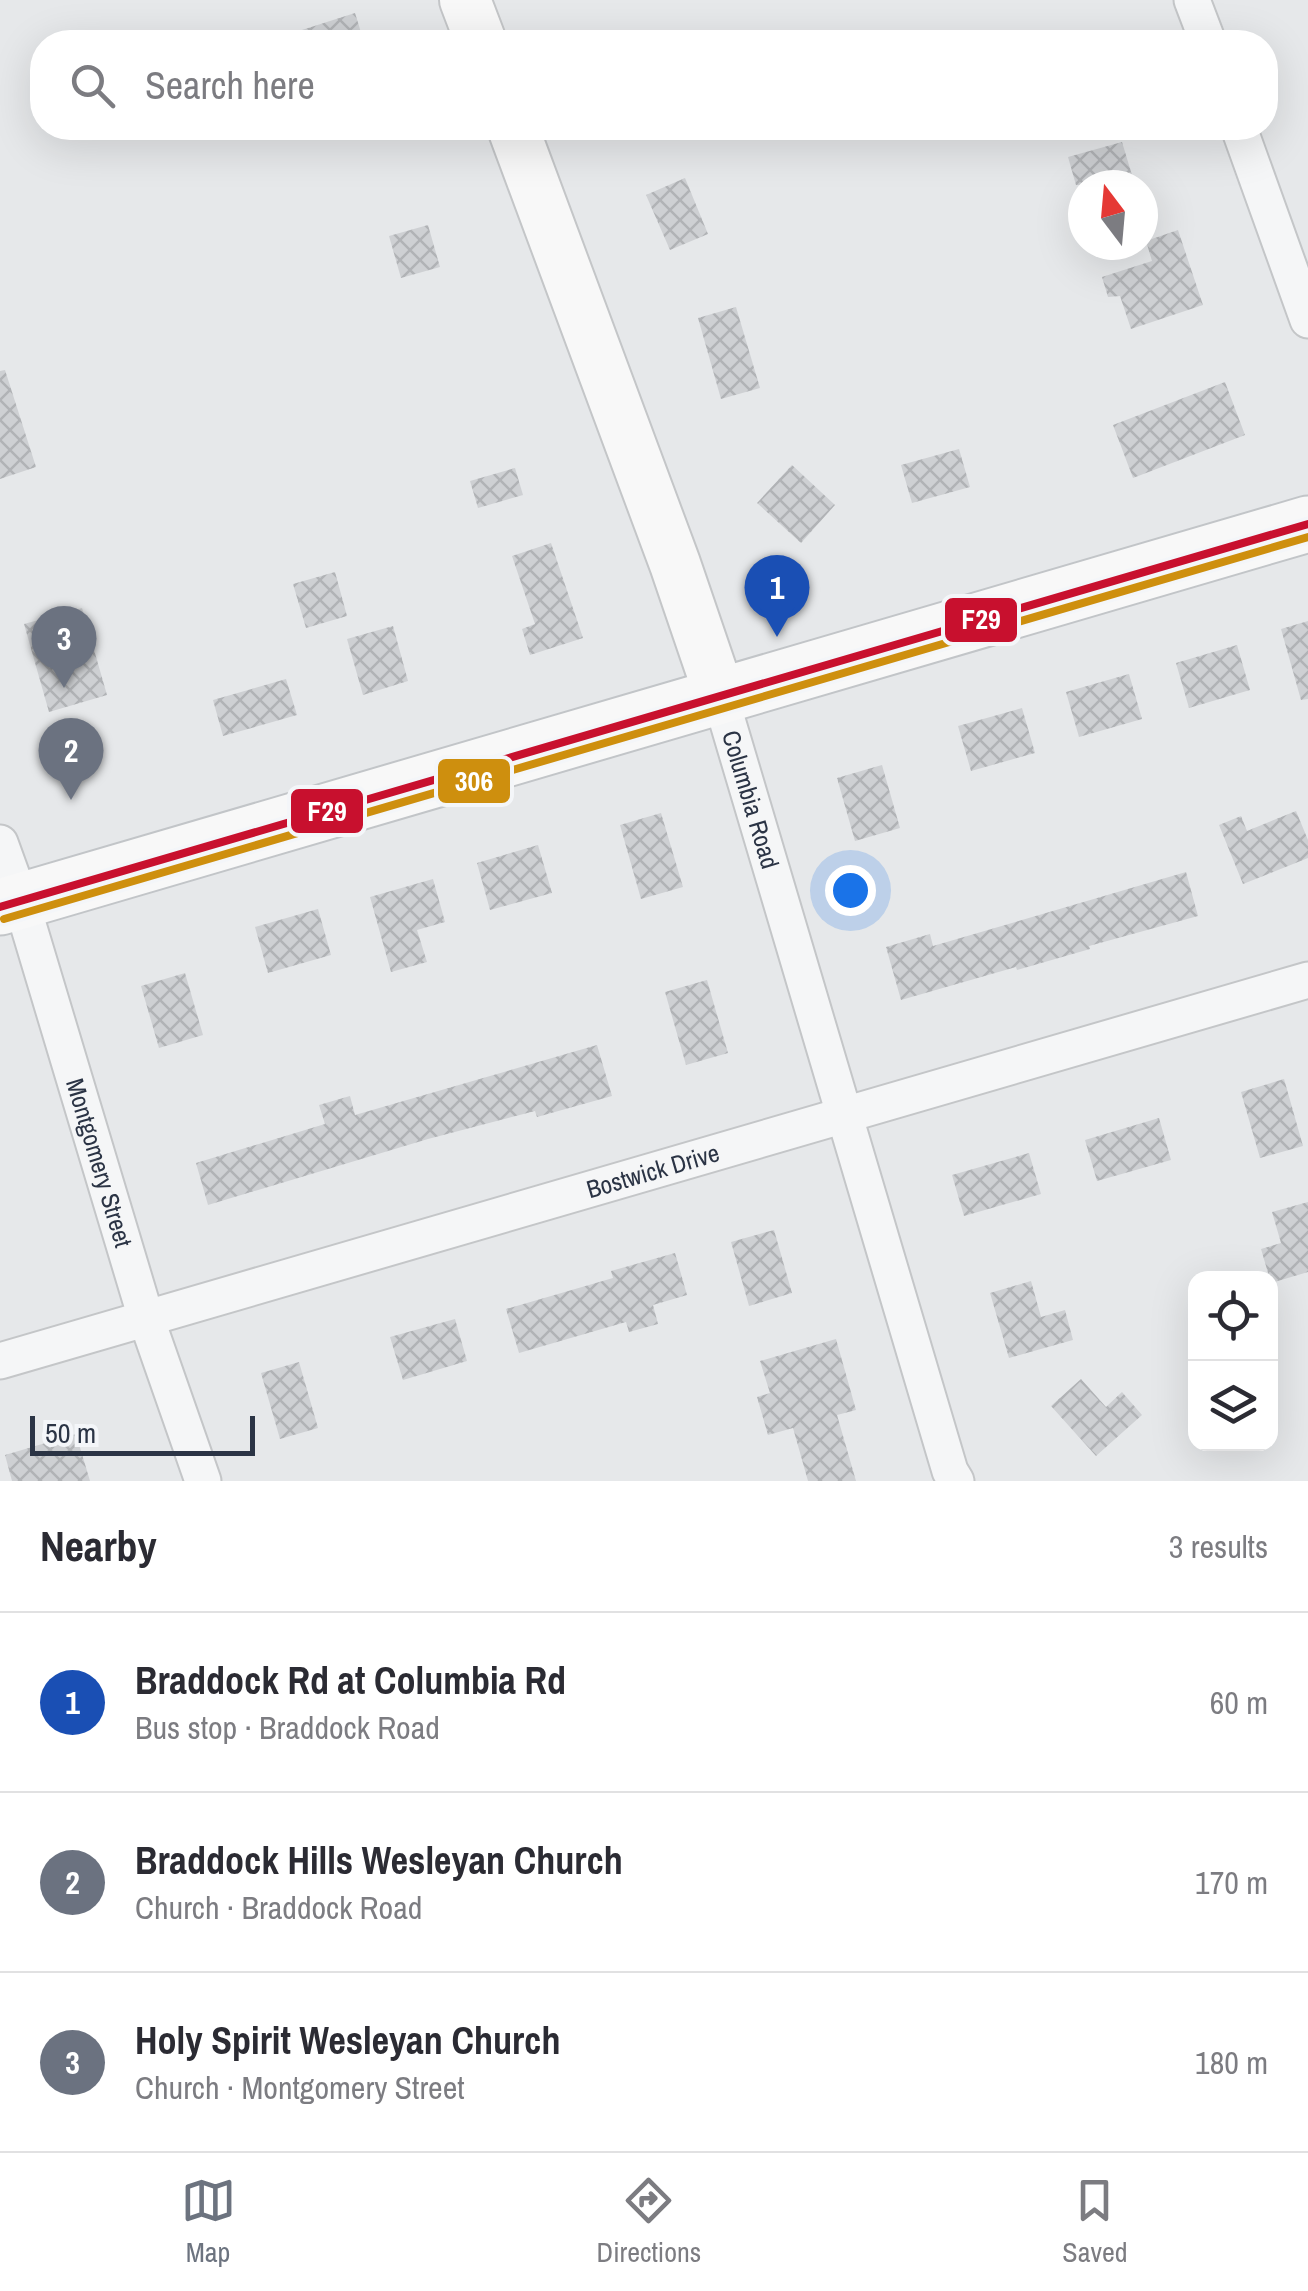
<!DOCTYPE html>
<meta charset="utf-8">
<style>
:root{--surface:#fff;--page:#f2f2f3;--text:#2b2b33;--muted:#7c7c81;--line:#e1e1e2;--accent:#6c737f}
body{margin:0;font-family:"Archivo Narrow",sans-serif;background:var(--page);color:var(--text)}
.controls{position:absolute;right:30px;bottom:30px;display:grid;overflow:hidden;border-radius:20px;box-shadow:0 10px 40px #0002}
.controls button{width:90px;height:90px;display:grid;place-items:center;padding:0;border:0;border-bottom:2px solid var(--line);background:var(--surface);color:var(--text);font:50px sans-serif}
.compass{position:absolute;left:1068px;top:170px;width:90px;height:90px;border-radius:50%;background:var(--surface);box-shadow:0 10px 40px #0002;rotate:344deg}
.scale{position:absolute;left:30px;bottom:25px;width:225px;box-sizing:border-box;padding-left:10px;border:5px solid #2b3445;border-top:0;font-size:28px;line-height:35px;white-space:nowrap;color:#2b3445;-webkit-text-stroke:8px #f4f6f9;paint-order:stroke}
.you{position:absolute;left:850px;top:890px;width:35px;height:35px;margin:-25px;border:8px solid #fff;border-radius:50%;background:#1a73e8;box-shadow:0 0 0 15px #1a73e833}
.badge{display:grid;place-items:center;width:65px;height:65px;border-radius:50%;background:var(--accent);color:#fff;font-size:32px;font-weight:700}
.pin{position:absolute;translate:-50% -82px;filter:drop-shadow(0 2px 5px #0008)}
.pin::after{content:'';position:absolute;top:52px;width:35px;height:30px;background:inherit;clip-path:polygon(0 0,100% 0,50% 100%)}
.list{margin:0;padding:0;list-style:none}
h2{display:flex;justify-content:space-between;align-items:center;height:130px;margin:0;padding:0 40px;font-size:42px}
h2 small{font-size:32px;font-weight:400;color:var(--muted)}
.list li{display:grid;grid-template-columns:65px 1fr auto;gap:30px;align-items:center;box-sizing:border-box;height:180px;padding:0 40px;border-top:2px solid var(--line)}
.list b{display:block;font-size:38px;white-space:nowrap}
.list p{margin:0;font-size:32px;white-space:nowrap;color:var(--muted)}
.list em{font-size:32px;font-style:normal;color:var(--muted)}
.icon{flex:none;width:55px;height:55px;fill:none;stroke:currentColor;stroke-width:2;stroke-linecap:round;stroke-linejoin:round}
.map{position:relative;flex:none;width:1308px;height:1481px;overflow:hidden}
.search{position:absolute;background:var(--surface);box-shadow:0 10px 40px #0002;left:30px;right:30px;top:30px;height:110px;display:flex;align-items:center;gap:25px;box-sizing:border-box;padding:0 35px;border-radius:40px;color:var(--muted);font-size:38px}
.sheet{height:670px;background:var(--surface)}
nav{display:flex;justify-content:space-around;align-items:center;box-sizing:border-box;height:140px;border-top:2px solid var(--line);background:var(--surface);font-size:28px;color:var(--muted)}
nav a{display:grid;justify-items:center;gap:5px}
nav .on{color:var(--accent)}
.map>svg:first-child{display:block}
</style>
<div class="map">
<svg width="1308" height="1481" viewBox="0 0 1308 1481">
<defs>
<pattern id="building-cross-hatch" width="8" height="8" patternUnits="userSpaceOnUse" patternTransform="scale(2.5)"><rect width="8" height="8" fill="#ced0d3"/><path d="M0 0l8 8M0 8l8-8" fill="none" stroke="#b1b3b6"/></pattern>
</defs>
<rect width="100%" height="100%" fill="#e6e8ea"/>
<g fill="url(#building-cross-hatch)">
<path d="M355,13L364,42H280V37Z"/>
<path d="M1122,142L1135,185H1076L1068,157Z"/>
<path d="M685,178L708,234L670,250L646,195Z"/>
<path d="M428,225L440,267L401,278L389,236Z"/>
<path d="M1178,230L1203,305L1131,329L1120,296L1108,297L1102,277L1152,261L1146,241Z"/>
<path d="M736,307L760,388L721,399L698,318Z"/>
<path d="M5,370L36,467L0,479V371Z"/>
<path d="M1225,382L1245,435L1133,478L1113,425Z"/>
<path d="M959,449L970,487L912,503L901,465Z"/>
<path d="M792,465L835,505L801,543L757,503Z"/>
<path d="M515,468L523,495L478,508L470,481Z"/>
<path d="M551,543L583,638L530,655L522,629L535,624L512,556Z"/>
<path d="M335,572L347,616L306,628L293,584Z"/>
<path d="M82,608L107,695L49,712L24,624Z"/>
<path d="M1308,621V699L1301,700L1281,629Z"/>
<path d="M393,626L408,681L363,695L347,639Z"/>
<path d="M1237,645L1250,690L1189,708L1176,663Z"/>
<path d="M1129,674L1142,719L1079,737L1066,692Z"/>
<path d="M286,679L297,715L223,736L213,700Z"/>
<path d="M1022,708L1035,753L971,771L958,726Z"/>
<path d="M882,765L900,828L855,841L837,778Z"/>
<path d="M1296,811L1308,840V858L1243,884L1219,825L1241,816L1247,831Z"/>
<path d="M661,813L683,887L641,899L620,825Z"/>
<path d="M538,845L552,893L490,910L477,863Z"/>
<path d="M1186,872L1198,916L1089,946L1090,949L1017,970L1016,967L901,1000L886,947L930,934L933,946Z"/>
<path d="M433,879L445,922L417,930L427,962L391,972L370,897Z"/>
<path d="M318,909L331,955L268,973L255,927Z"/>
<path d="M185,973L203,1035L159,1048L141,986Z"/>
<path d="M707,980L728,1053L686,1065L665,992Z"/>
<path d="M597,1045L612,1096L537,1117L535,1111L428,1139L208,1205L196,1163L325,1124L319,1105L350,1096L355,1115Z"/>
<path d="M1284,1079L1303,1146L1260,1158L1241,1092Z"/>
<path d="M1159,1118L1171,1160L1097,1181L1085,1140Z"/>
<path d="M1029,1153L1041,1194L964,1216L952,1175Z"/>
<path d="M1308,1202V1272L1271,1283L1261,1249L1281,1243L1272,1212Z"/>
<path d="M774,1230L792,1293L749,1306L731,1242Z"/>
<path d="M675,1253L687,1295L653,1305L658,1324L629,1332L626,1322L519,1353L506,1309L613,1278L611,1271Z"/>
<path d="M1031,1281L1041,1317L1065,1310L1073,1340L1009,1358L990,1293Z"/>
<path d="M455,1319L467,1361L403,1380L390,1337Z"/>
<path d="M836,1339L856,1410L837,1415L856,1481H808L793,1428L768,1435L757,1397L770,1393L760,1361Z"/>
<path d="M299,1362L318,1428L280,1439L261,1373Z"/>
<path d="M1081,1379L1106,1407L1122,1392L1142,1415L1096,1456L1051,1406Z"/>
<path d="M76,1434L90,1481H12L5,1455Z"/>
</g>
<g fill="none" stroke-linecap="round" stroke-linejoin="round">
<defs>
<g id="street">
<path d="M1192,0L1208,42"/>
<path d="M1239,128L1308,320"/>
<path id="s1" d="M720,696L950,1471L956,1481"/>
<path id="s2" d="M0,843L21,901L146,1318L203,1481"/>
<path id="s3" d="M0,1361L1308,980"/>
</g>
<g id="secondary">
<path d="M465,0L481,42"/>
<path d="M513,128L675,564L720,696"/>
</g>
<path id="primary" d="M0,907L1308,524"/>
</defs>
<use href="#street" stroke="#c4c6c8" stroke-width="39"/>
<use href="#secondary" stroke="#c4c6c8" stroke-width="54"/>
<use href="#primary" stroke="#c2c5c8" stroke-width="59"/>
<use href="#street" stroke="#f5f6f7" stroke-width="35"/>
<use href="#secondary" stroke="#f8f8f8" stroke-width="50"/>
<use href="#primary" stroke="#f8f8f8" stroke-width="55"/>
<defs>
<path id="bus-1" d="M0,907L1308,524"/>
<path id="bus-2" d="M4,919L1308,537"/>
</defs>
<use href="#bus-1" stroke="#f4f6f9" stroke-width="15"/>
<use href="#bus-2" stroke="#f4f6f9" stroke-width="15"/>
<use href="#bus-1" stroke="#c8102e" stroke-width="8"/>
<use href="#bus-2" stroke="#ce8f0e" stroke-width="8"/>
</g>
<g text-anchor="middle" stroke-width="8" stroke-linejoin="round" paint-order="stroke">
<g font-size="25" fill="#2b3445" stroke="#f4f6f9">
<text dy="9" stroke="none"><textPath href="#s1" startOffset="108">Columbia Road</textPath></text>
<text dy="9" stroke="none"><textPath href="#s2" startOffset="335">Montgomery Street</textPath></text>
<text dy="9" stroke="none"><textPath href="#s3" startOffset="680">Bostwick Drive</textPath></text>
</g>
</g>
<g stroke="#f4f6f9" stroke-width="4">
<rect x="943" y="596" width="76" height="48" rx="10" fill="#c8102e"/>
<rect x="436" y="757" width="76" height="48" rx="10" fill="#ce8f0e"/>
<rect x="289" y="787" width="76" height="48" rx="10" fill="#c8102e"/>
</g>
<g font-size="28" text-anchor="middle" font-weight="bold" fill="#fff">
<text x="981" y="629">F29</text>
<text x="474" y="791">306</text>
<text x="327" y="821">F29</text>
</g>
</svg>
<div class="controls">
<button><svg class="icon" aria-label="locate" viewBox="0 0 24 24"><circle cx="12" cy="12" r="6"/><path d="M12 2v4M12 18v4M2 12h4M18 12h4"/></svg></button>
<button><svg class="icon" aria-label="layers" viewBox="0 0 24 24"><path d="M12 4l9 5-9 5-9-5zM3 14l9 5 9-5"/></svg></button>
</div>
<svg class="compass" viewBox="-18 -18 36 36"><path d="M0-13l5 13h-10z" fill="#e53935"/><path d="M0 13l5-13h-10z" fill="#7c7c81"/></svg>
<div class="scale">50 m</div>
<div class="you"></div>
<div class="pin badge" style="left:777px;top:637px;background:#1a4fb4">1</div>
<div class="pin badge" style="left:71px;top:800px;background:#6b7280">2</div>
<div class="pin badge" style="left:64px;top:688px;background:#6b7280">3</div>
<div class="search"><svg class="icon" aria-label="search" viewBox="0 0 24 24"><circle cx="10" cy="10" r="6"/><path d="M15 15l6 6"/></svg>Search here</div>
</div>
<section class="sheet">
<h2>Nearby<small>3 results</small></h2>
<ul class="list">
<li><span class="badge" style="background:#1a4fb4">1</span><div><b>Braddock Rd at Columbia Rd</b><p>Bus stop · Braddock Road</p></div><em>60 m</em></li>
<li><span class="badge" style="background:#6b7280">2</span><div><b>Braddock Hills Wesleyan Church</b><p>Church · Braddock Road</p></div><em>170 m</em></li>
<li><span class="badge" style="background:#6b7280">3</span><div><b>Holy Spirit Wesleyan Church</b><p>Church · Montgomery Street</p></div><em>180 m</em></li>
</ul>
</section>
<nav>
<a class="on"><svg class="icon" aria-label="map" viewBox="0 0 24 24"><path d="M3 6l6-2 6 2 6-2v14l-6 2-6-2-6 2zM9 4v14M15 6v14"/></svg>Map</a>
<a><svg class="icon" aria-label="directions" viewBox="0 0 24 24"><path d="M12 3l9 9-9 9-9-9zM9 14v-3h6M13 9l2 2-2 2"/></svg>Directions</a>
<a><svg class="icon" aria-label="saved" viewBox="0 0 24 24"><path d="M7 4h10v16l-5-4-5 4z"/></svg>Saved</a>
</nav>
